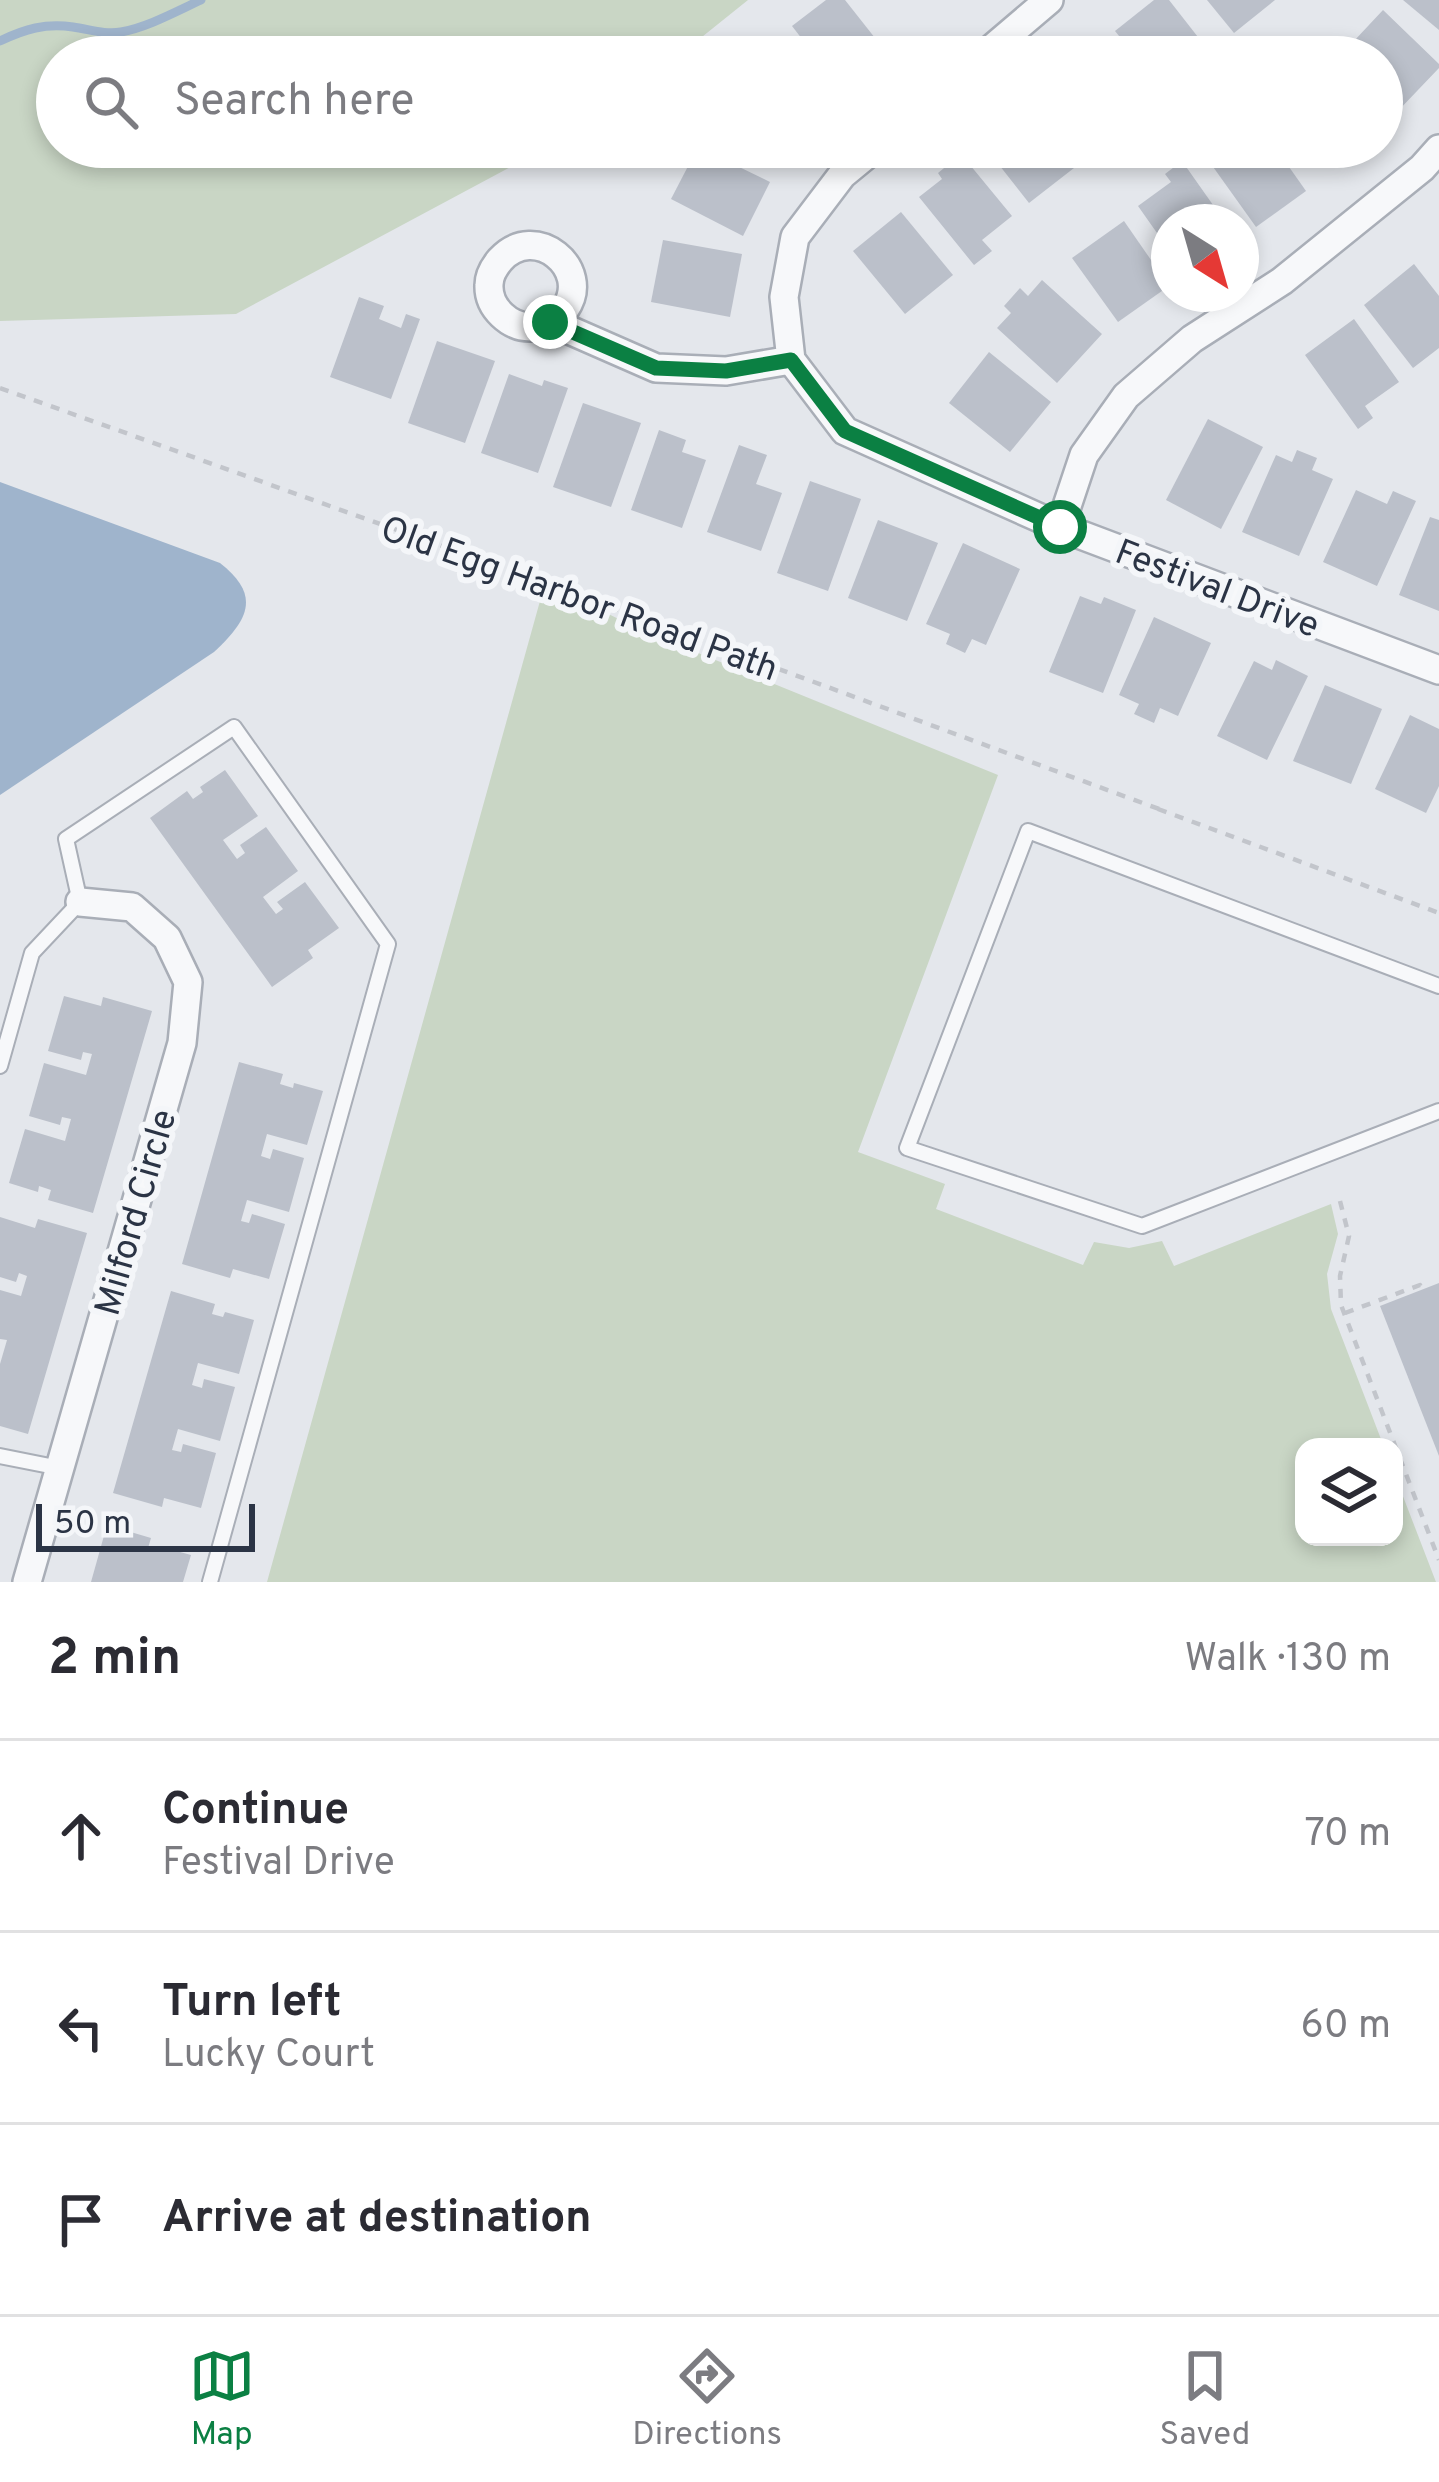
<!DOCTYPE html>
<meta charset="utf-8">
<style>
:root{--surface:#fff;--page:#f7f7f7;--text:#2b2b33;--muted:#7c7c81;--line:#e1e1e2;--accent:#0b8043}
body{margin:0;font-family:Overpass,sans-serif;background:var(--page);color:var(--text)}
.controls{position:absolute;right:36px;bottom:36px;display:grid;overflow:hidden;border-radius:24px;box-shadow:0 6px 18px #0003}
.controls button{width:108px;height:108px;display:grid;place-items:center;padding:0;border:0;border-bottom:3px solid var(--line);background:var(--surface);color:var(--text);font:60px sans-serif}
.compass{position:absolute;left:1151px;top:204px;width:108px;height:108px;border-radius:50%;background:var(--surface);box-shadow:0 6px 18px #0003;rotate:143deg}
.scale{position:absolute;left:36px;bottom:30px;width:219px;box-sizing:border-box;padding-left:12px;border:6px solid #2b3445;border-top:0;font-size:33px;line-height:42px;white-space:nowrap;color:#2b3445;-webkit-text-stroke:9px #f4f6f9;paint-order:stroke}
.stop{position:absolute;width:36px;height:36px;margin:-27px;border:9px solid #0b8043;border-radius:50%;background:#fff}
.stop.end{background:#0b8043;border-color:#fff;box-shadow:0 3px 12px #0008}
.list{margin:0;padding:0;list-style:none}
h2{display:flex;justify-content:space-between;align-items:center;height:156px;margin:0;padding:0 48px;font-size:51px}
h2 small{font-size:39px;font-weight:400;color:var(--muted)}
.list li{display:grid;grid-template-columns:78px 1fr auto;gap:36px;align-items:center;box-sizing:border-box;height:192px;padding:0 48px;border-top:3px solid var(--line)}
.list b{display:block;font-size:45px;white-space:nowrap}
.list p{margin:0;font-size:39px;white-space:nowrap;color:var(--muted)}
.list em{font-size:39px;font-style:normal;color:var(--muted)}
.icon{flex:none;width:66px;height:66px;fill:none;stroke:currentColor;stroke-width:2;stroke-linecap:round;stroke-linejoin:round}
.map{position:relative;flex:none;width:1439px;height:1582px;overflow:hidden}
.search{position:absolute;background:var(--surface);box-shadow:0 6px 18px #0003;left:36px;right:36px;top:36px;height:132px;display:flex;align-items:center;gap:30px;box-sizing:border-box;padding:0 42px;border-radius:66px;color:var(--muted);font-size:45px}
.sheet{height:732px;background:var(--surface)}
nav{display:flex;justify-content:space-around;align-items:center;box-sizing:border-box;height:168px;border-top:3px solid var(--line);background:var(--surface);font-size:33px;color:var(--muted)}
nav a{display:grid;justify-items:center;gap:6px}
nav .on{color:var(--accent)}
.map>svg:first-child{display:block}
</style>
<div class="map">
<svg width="1439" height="1582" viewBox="0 0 1439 1582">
<rect width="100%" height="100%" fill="#e4e7ec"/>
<g fill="#c9d6c5">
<path d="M0,0H748L677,57H57V147H548L236,314L0,321Z"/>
<path d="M545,583L637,628L998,775L858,1152L945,1184L936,1209L1083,1265L1094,1242L1129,1248L1162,1241L1174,1266L1331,1204L1338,1234L1327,1274L1331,1309L1384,1447H1304V1537H1394V1473L1436,1582H267Z"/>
</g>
<path fill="#9fb4cc" d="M0,482L220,563C262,596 248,620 214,652L0,795Z"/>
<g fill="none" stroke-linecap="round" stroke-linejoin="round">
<path stroke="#9fb4cc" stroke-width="9" d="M0,41C25,29 45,23 73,27C89,29 104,35 121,32C148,27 175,12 201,0"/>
</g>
<g fill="#bbc0ca">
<path d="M826,0H845L890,57H816L792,26Z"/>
<path d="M1154,0H1169L1212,55L1136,57L1115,31Z"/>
<path d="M1207,0H1275L1234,33Z"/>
<path d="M1403,0H1439V30Z"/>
<path d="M1383,10L1439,64V68L1396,113L1382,99V57H1339Z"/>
<path d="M698,147L770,182L743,236L671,199Z"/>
<path d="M985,147H1057L1074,168L1029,203Z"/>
<path d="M1234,147H1275L1306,191L1256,227L1211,164Z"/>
<path d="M1305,147H1330L1315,159Z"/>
<path d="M961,154L1012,216L982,240L992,251L974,265L919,197L942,179L938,173Z"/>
<path d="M1182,161L1225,222H1169V250L1138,206L1171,182L1165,174Z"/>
<path d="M901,212L953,275L905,314L853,251Z"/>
<path d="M1124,221L1169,286L1118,322L1072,258Z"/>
<path d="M663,240L742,254L730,317L651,302Z"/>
<path d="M1414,264L1439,296V348L1413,368L1364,305Z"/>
<path d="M1042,280L1102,334L1057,383L997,328L1011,313L1004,306L1020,288L1028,296Z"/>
<path d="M359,297L384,306L379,319L401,328L406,314L420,319L391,399L330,377Z"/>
<path d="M1354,319L1399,382L1365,406L1373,418L1358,429L1305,355Z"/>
<path d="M437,341L495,361L465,443L408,423Z"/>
<path d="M989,352L1051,402L1010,452L949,403Z"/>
<path d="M509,374L542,386L544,380L568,388L538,473L481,453Z"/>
<path d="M583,403L641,423L611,507L553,487Z"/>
<path d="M1208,419L1263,447L1221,529L1166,500Z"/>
<path d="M659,430L686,440L682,452L706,460L682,528L631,510Z"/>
<path d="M739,445L767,455L756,484L782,493L761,551L707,532Z"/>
<path d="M1297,450L1317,458L1312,470L1333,479L1299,556L1242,532L1276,455L1292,462Z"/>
<path d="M810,481L861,499L828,591L777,573Z"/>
<path d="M1356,490L1387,504L1393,491L1416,501L1377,586L1323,562Z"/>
<path d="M1430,517L1439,520V611L1399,595Z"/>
<path d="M878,520L938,543L907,621L848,598Z"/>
<path d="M963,543L1020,569L986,645L972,639L965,653L946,644L950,634L926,624Z"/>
<path d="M1080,596L1101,604L1104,597L1136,610L1103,693L1049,672Z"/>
<path d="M1154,617L1211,643L1178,716L1160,708L1154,723L1134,714L1139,704L1119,695Z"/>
<path d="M1276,660L1308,676L1267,760L1217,736L1254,661L1272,670Z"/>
<path d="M1325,685L1382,709L1351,784L1293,761Z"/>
<path d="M1410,715L1439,729V786L1426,813L1375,789Z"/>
<path d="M225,770L258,816L223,840L237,859L245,853L240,845L266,827L298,871L263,897L276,914L283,909L277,902L305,882L339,928L308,950L313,958L272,987L150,818L187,791L193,799L203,792L200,787Z"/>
<path d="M64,996L101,1006L103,997L152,1011L93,1213L48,1200L51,1190L39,1186L38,1192L9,1183L25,1129L65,1141L71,1119L62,1117L60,1125L29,1116L44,1063L86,1075L92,1054L83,1052L81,1060L48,1051Z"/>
<path d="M239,1062L283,1074L280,1084L293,1088L294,1083L323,1091L307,1145L267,1134L261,1156L270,1159L273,1149L304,1158L289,1212L247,1200L241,1221L249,1223L252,1214L285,1224L269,1279L233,1269L230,1278L182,1264Z"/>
<path d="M0,1217L35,1228L38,1219L87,1233L28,1434L0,1426V1364L7,1340L0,1339V1290L21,1296L27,1276L19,1273L16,1282L0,1277Z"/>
<path d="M1439,1283V1456L1380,1306Z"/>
<path d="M171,1291L215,1304L212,1314L223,1317L225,1312L254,1320L239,1374L198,1363L192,1385L202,1388L204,1379L235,1387L220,1441L178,1429L172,1450L181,1452L183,1444L216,1453L201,1508L164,1498L162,1507L113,1493Z"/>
<path d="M107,1525L151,1538L148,1548L161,1551L162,1547L191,1555L183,1582H91Z"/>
</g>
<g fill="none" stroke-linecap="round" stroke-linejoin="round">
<defs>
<g id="lane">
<path d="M1439,986L1028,831L907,1148L1142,1226L1439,1111"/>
<path d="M0,1066L32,953L80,902L66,839L234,727L388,944L210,1582"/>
<path d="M0,1456L60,1468"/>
</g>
<g id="street">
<path d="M982,57L1049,0"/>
<path d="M876,147L842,175L795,237L784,297L791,360L845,431L1060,527L1439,670"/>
<path d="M551,322C544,324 538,327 532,327C510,328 488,308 489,285C489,276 495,266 500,260C535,221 593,269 565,309C561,314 555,318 551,322L656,368L726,371L791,360"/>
<path d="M1060,527L1084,455L1126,396L1192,339L1282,281L1422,168L1439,149"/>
<path d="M27,1582L182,1043L188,982L167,938L132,907L80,902"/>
</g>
</defs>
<use href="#lane" stroke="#a9aeb7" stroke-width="18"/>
<use href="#street" stroke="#a9aeb7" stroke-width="32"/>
<g stroke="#c2c5cb" stroke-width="4.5" stroke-dasharray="9 9" stroke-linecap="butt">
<path d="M0,388L545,583L1159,809"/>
<path d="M1158,809L1439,913"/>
<path d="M1340,1201L1349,1236L1340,1276L1341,1305L1439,1560"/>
<path d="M1345,1313L1420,1285L1422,1290"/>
</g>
<use href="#lane" stroke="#f7f8fa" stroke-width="14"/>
<use href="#street" stroke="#f7f8fa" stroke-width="27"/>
</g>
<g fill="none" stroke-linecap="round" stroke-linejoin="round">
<path stroke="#0b8043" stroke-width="15" d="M550,322L656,368L726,371L791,360L845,431L1060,527"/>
</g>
<g text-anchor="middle" stroke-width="12" stroke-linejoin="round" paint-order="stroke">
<g font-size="36" fill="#2b3445" stroke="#f4f6f9">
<text transform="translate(1218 587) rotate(21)" y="13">Festival Drive</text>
<text transform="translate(580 597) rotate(20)" y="13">Old Egg Harbor Road Path</text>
<text transform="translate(134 1212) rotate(-74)" y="13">Milford Circle</text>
</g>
</g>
</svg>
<div class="controls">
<button><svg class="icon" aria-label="layers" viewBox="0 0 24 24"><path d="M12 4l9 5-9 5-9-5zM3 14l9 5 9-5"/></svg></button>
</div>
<svg class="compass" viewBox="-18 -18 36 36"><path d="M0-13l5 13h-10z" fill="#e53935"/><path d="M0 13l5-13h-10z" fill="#7c7c81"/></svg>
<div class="scale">50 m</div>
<div class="stop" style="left:1060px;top:527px"></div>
<div class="stop end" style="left:550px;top:322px"></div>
<div class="search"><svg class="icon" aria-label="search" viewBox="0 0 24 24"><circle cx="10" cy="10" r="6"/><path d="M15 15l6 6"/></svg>Search here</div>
</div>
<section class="sheet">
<h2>2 min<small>Walk · 130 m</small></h2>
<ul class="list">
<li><svg class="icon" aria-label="ahead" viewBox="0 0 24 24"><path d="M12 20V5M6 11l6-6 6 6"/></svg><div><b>Continue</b><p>Festival Drive</p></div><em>70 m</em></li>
<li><svg class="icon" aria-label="left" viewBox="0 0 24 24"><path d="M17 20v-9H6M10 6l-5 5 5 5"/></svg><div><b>Turn left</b><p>Lucky Court</p></div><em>60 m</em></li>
<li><svg class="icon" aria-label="arrive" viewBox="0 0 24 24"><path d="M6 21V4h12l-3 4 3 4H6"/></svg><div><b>Arrive at destination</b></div></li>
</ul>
</section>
<nav>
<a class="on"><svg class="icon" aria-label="map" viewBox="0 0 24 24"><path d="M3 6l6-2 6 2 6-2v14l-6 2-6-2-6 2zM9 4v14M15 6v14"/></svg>Map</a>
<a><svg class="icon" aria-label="directions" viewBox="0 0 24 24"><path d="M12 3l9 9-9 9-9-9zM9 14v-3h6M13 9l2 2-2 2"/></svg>Directions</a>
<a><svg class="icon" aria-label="saved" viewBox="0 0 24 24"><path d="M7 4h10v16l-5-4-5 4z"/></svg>Saved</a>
</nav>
